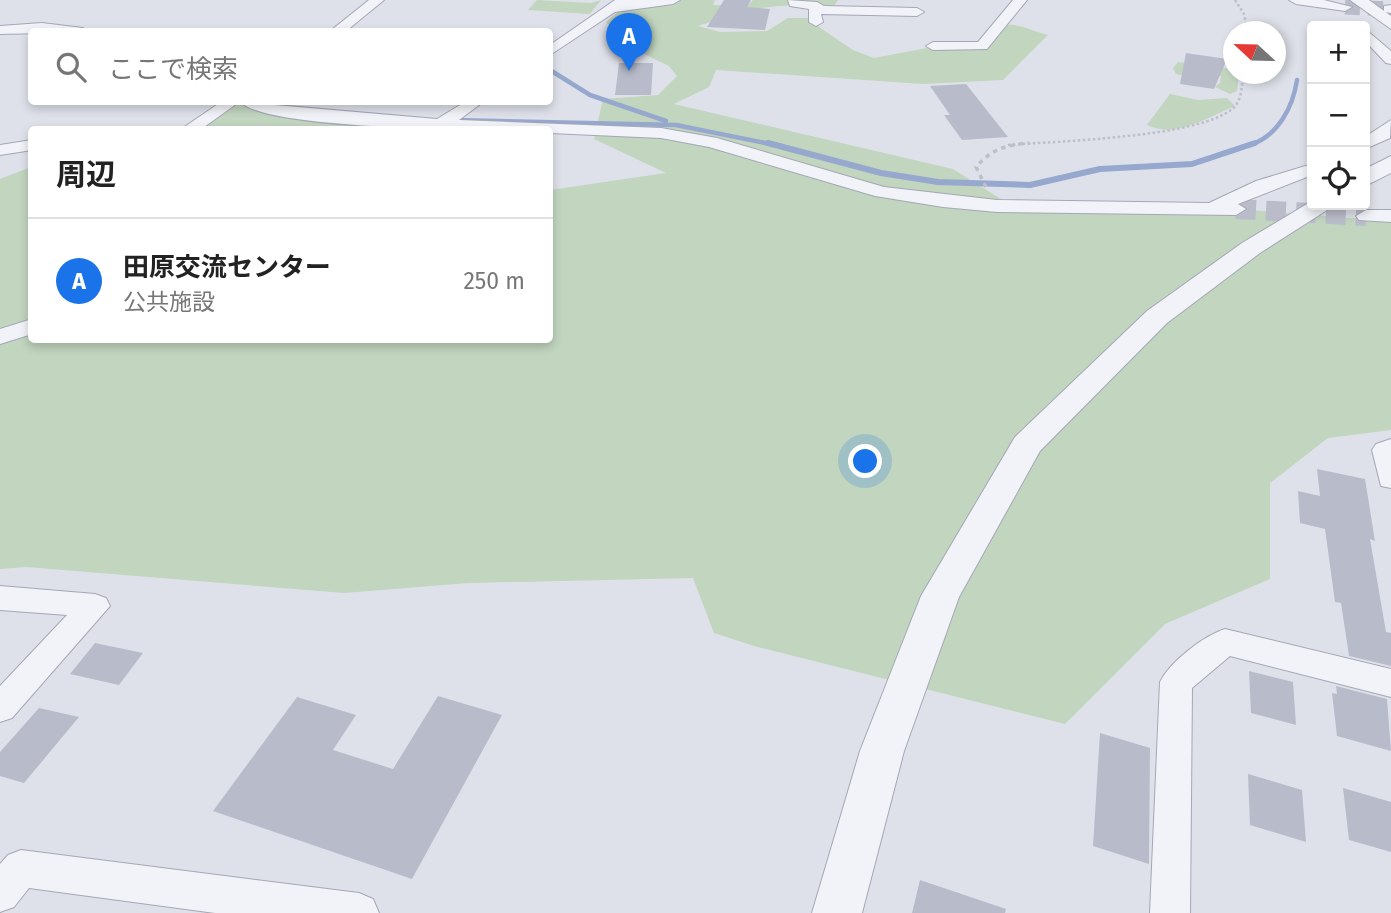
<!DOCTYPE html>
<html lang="ja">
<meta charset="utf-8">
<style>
:root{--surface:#fff;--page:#f6f6f6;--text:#222;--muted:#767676;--line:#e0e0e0;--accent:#1a73e8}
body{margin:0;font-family:"Fira Sans","Noto Sans JP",sans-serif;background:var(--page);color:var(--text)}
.controls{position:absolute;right:21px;top:21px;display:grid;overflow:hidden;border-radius:7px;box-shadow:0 4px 10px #0003}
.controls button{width:63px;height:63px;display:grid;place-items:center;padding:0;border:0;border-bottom:2px solid var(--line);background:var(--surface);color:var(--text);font:35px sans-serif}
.compass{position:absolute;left:1223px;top:21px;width:63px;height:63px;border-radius:50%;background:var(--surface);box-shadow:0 4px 10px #0003;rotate:292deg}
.you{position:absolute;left:866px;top:462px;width:24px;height:24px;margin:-18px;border:5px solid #fff;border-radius:50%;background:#1a73e8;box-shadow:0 0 0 10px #1a73e833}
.badge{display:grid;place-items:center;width:46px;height:46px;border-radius:50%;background:var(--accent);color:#fff;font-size:23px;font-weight:700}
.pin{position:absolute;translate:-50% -58px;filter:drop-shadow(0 2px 4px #0008)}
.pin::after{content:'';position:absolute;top:37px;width:24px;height:21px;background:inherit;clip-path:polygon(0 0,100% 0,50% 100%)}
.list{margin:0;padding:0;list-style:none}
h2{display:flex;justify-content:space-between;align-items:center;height:91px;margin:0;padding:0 28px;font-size:30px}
h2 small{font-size:23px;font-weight:400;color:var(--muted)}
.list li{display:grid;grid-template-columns:46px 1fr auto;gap:21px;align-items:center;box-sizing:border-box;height:126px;padding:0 28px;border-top:2px solid var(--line)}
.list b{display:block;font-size:26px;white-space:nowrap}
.list p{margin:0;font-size:23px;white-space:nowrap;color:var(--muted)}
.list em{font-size:23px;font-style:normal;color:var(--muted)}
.icon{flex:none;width:38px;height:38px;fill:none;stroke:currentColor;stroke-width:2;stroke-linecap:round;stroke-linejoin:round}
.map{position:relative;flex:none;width:1391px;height:913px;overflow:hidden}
.search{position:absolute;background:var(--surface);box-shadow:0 4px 10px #0003;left:28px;top:28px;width:525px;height:77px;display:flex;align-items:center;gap:18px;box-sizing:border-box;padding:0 24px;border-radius:7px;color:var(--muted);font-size:26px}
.panel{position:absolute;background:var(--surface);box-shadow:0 4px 10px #0003;left:28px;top:126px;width:525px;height:217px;border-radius:7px}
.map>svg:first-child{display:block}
</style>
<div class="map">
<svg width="1391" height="913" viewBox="0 0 1391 913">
<rect width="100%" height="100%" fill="#dfe1ea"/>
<g fill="#c1d5bf">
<path d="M537,0L591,3L601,0L590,14L528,10Z"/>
<path d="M632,0H715L713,5L746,7L753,0H838L832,9C778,0 749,9 698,26L720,32L767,31L788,18H815L819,27L853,50L874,58L937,46H981C1008,14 1012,25 1048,35L1003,80L923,84L716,70L709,87L674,104L953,169L1012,206L1236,209L1391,221V430L1328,438L1270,483V579L1165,624L1065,724L754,646L714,633L693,578L469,583L344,593L26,567L0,569V179L31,167L32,340H550V190L666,173L594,139L603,99L658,95L677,76L669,66L625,45L606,22Z"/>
<path d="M1178,62L1233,69L1234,74H1239L1237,91L1230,94L1215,87L1220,83L1221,76L1196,72L1193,78L1176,74L1173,68Z"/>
<path d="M1170,94L1198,100L1227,98L1235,106C1208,117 1175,139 1147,125Z"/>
<path d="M237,102H251L265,110L377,120L365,129L189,130Z"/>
</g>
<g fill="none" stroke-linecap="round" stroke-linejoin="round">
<g stroke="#96a8ce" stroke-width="4.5">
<path d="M550,70L590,95L666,121"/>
<path d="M265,102L282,106"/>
<path d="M452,120L676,125L775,145"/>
<path d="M1250,145C1278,136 1293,107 1297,80"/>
</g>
<path stroke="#96a8ce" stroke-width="6" d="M768,143L881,173L938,182L1030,185L1100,169L1192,164L1255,143"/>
</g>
<g fill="#b8bcca">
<path d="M724,0H751L747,7L770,9L765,30L707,27Z"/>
<path d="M1186,53L1227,59L1214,89L1180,84Z"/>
<path d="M619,63H653L651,95H615Z"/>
<path d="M966,84L1008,137L962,140L944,115H950L930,86Z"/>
<path d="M1317,469L1365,479L1375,541L1370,539L1386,632L1391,633V666L1349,656L1341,603L1335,602L1325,529L1300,523L1298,491L1320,496Z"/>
<path d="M95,643L143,653L119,685L70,674Z"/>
<path d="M1249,671L1293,682L1296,725L1251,713Z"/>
<path d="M1336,686L1387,699L1391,751L1337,736L1332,693L1337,694Z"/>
<path d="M438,696L502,715L412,879L213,811L297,697L356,715L333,750L393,769Z"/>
<path d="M39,708L79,717L24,783L0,776V752Z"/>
<path d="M1100,733L1150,748L1149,864L1093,846Z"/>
<path d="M1248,774L1302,790L1306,842L1250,825Z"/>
<path d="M1343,788L1391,802V852L1349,840Z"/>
<path d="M920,880L1006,909L1005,913H912Z"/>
</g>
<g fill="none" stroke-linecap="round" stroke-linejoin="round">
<path stroke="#babdc9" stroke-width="15" stroke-dasharray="15 8" stroke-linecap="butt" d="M1345,7L1389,9"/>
<path stroke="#babdc9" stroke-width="20" stroke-dasharray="20 10" stroke-linecap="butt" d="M1236,209L1366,216"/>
<defs>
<g id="minor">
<path d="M369,0H384L345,32H329Z"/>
<path d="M615,0H680L673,4L615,12L550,55V45Z"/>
<path d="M788,0L817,2L824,6L917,8L924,12L917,16L821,14L823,22L816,26L809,22V9L790,6Z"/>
<path d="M1013,0H1027L987,49L933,50L926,46L933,42H978Z"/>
<path d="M1289,0H1324L1352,7L1345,11L1296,4Z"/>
<path d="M1391,5V13L1384,12V6Z"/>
<path d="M42,23L83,28L90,32L0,34V26Z"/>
<path d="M1365,29L1391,51V64L1386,63L1365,41Z"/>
<path d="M221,102H239L200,130H180Z"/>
<path d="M241,102L437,119L465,102H483L459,120L661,128L717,138L884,187L997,200L1209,203L1256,181L1312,164V175L1238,204L1246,209L1236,215L997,212L943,207L875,196L709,147L661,138L550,133V130C501,130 267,131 241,102Z"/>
<path d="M1391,120L1390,138L1365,149V137Z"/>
<path d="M32,140V150L0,155V145Z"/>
<path d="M1366,210H1391V222L1359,220L1356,216Z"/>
<path d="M32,319V334L0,344V329Z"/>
<path d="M1391,439V488L1381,486L1372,450L1376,444Z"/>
<path d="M0,586L95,594L106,598L110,606L12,718L0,722V686L67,615L0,610Z"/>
<path d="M1225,629L1391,669V697L1230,656L1192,688L1190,913H1150L1160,682C1170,662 1203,636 1225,629Z"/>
<path d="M21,850L359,893L373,899L379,913H215L29,888L14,907L0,912V864L8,855Z"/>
</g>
<g id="tertiary">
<path d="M1350,0H1369L1391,16V29Z"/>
<path d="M1391,156V173L1365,186V169Z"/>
<path d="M1312,201V205H1335L1260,253L1167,323L1040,451L959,597L904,751L862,913H812L860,751L921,596L1015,437L1147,311L1242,243Z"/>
</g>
</defs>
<use href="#minor" stroke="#a4a7b5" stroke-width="2"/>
<use href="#tertiary" stroke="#a4a7b5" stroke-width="2"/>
<g stroke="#bdbfc9" stroke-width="2.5" stroke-dasharray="2.5 2.5" stroke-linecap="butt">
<path d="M1235,0L1244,14L1248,32"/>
<path d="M1008,145C1057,141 1196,138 1232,109C1242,102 1242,85 1243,74"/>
</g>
<path stroke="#bdbfc9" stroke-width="3.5" stroke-dasharray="4.5 4.5" stroke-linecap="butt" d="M986,187L976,167C992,149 1006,145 1029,143"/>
<use href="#minor" fill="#f2f3f8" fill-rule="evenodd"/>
<use href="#tertiary" fill="#f2f3f8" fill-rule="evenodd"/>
</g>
</svg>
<div class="controls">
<button>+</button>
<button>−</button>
<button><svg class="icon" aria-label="locate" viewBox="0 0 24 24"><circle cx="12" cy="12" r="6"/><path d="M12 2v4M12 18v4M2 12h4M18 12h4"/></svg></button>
</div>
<svg class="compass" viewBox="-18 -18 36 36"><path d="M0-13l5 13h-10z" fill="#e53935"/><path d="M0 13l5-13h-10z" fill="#767676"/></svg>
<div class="you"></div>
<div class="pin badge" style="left:629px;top:71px">A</div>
<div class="search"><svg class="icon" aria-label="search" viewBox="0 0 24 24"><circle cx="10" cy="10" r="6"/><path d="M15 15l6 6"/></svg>ここで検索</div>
<section class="panel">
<h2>周辺<small></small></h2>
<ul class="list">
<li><span class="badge">A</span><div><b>田原交流センター</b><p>公共施設</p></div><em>250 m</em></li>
</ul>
</section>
</div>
